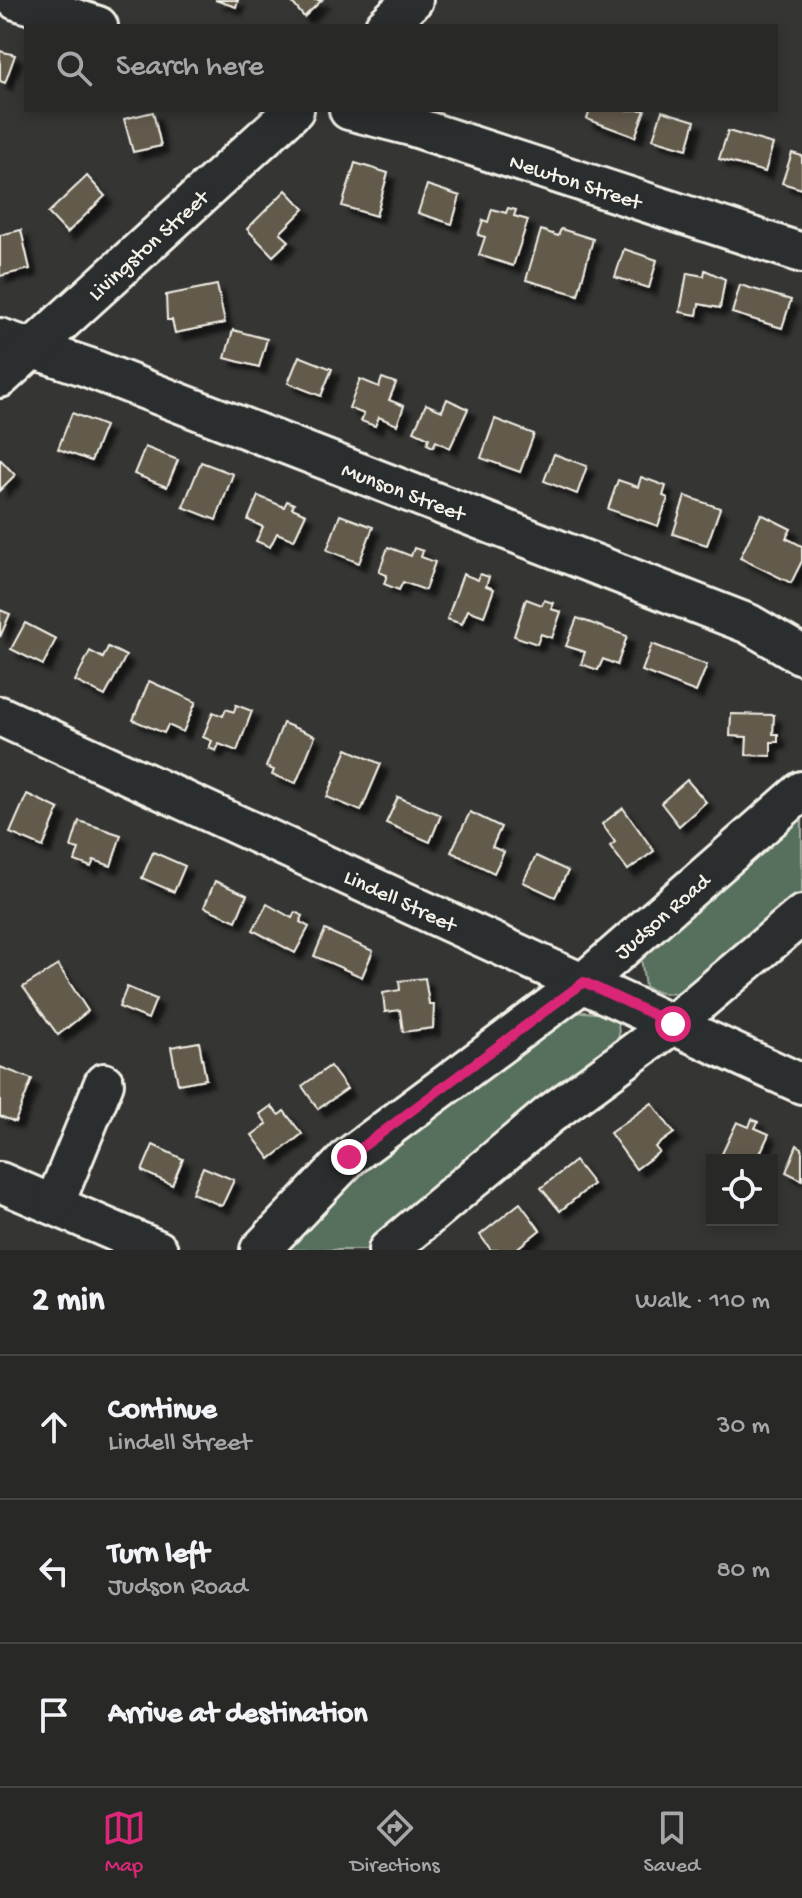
<!DOCTYPE html>
<meta charset="utf-8">
<style>
:root{--surface:#282827;--page:#343433;--text:#f1f3f6;--muted:#a5a6a7;--line:#444;--accent:#db2777}
body{margin:0;font-family:"Gochi Hand",sans-serif;background:var(--page);color:var(--text)}
.controls{position:absolute;right:24px;bottom:24px;display:grid;overflow:hidden;border-radius:0px;box-shadow:0 4px 12px #0003}
.controls button{width:72px;height:72px;display:grid;place-items:center;padding:0;border:0;border-bottom:2px solid var(--line);background:var(--surface);color:var(--text);font:40px sans-serif}
.stop{position:absolute;width:24px;height:24px;margin:-18px;border:6px solid #db2777;border-radius:50%;background:#fff}
.stop.end{background:#db2777;border-color:#fff;box-shadow:0 2px 8px #0008}
.list{margin:0;padding:0;list-style:none}
h2{display:flex;justify-content:space-between;align-items:center;height:104px;margin:0;padding:0 32px;font-size:34px}
h2 small{font-size:26px;font-weight:400;color:var(--muted)}
.list li{display:grid;grid-template-columns:52px 1fr auto;gap:24px;align-items:center;box-sizing:border-box;height:144px;padding:0 32px;border-top:2px solid var(--line)}
.list b{display:block;font-size:30px;white-space:nowrap}
.list p{margin:0;font-size:26px;white-space:nowrap;color:var(--muted)}
.list em{font-size:26px;font-style:normal;color:var(--muted)}
.icon{flex:none;width:44px;height:44px;fill:none;stroke:currentColor;stroke-width:2;stroke-linecap:round;stroke-linejoin:round}
.map{position:relative;flex:none;width:802px;height:1250px;overflow:hidden}
.search{position:absolute;background:var(--surface);box-shadow:0 4px 12px #0003;left:24px;right:24px;top:24px;height:88px;display:flex;align-items:center;gap:20px;box-sizing:border-box;padding:0 28px;border-radius:0px;color:var(--muted);font-size:30px}
.sheet{height:536px;background:var(--surface)}
nav{display:flex;justify-content:space-around;align-items:center;box-sizing:border-box;height:112px;border-top:2px solid var(--line);background:var(--surface);font-size:22px;color:var(--muted)}
nav a{display:grid;justify-items:center;gap:4px}
nav .on{color:var(--accent)}
.map>svg:first-child{display:block}
</style>
<div class="map">
<svg width="802" height="1250" viewBox="0 0 802 1250">
<defs>
<filter id="shadow"><feDropShadow dx="7" dy="7" stdDeviation="2" flood-color="#0009"/></filter>
</defs>
<rect width="100%" height="100%" fill="#353634"/>
<filter id="ink" filterUnits="userSpaceOnUse"><feTurbulence type="fractalNoise" baseFrequency=".0125" numOctaves="2"/><feDisplacementMap in="SourceGraphic" scale="16" xChannelSelector="R" yChannelSelector="G"/><feConvolveMatrix kernelMatrix="1 2 1 2 8 2 1 2 1" color-interpolation-filters="sRGB"/></filter>
<g filter="url(#ink)">
<g fill="#576f5d" stroke="#a6b0a2" stroke-width="2">
<path d="M802,817V900C770,926 718,978 681,992C669,996 657,993 645,987L640,950Z"/>
<path d="M585,1012L604,1014L618,1022L619,1035L609,1052L369,1250H286C369,1157 471,1087 571,1014Z"/>
</g>
<g fill="#625a4b" stroke="#f4f1e8" stroke-width="2" filter="url(#shadow)">
<path d="M215,0H238L236,7Z"/>
<path d="M290,0H322L304,17Z"/>
<path d="M0,51L15,55L5,83L0,81Z"/>
<path d="M590,110H645L635,137L587,119Z"/>
<path d="M662,111L695,121L687,149L653,139Z"/>
<path d="M153,112L161,146L133,152L124,119Z"/>
<path d="M728,131L773,144L765,172L719,159Z"/>
<path d="M792,153L802,156V189L782,183Z"/>
<path d="M355,163L388,173L376,216L342,206Z"/>
<path d="M87,176L105,196L67,233L48,213Z"/>
<path d="M427,185L460,196L452,224L418,213Z"/>
<path d="M286,190L304,209L280,233L289,241L273,256L247,229Z"/>
<path d="M508,208L516,210L514,216L528,220L513,266L479,255L485,237L478,235L483,220L488,222L492,209L506,213Z"/>
<path d="M21,230L30,269L0,276V235Z"/>
<path d="M541,230L558,236L561,229L593,239L578,295L526,280Z"/>
<path d="M624,249L657,260L649,288L615,277Z"/>
<path d="M705,270L725,279L720,308L699,304L697,315L680,312L687,273L704,276Z"/>
<path d="M217,285L225,323L175,333L172,320H167L166,295Z"/>
<path d="M740,285L791,300L782,328L732,313Z"/>
<path d="M233,330L267,339L259,367L225,358Z"/>
<path d="M299,356L332,369L321,396L288,383Z"/>
<path d="M382,378L396,383L389,400L404,406L397,425L379,417L375,426L361,421L364,414L349,408L360,379L379,387Z"/>
<path d="M447,399L468,409L450,448L436,441L433,447L427,444L429,438L414,431L426,404L442,411Z"/>
<path d="M72,413L105,426L91,461L58,449Z"/>
<path d="M495,419L534,434L520,472L481,458Z"/>
<path d="M145,447L178,460L167,487L134,474Z"/>
<path d="M554,454L587,466L577,494L544,481Z"/>
<path d="M0,459L15,475L0,490Z"/>
<path d="M201,462L233,474L216,520L183,507Z"/>
<path d="M641,477L666,486L663,496L668,498L658,526L608,509L618,480L638,487Z"/>
<path d="M258,496L284,507L287,501L294,504L292,508L306,514L294,540L277,533L270,547L256,541L263,527L248,520Z"/>
<path d="M685,496L720,508L707,545L673,534Z"/>
<path d="M761,514L791,529L786,538L802,546V561L791,583L740,558Z"/>
<path d="M340,515L373,527L359,563L327,550Z"/>
<path d="M388,547L411,556L414,548L423,551L421,557L435,562L425,590L403,582L399,590L384,584L387,575L379,572Z"/>
<path d="M463,574L478,580L480,574L489,577L486,586L494,589L484,616L468,610L462,624L447,619Z"/>
<path d="M526,599L542,605L544,600L553,603L551,609L561,612L552,638L541,634L537,644L514,636Z"/>
<path d="M0,610L10,614L0,637Z"/>
<path d="M577,618L627,636L617,665L603,659L598,670L581,664L585,652L566,646Z"/>
<path d="M25,623L56,639L43,665L11,649Z"/>
<path d="M652,644L707,665L696,692L642,671Z"/>
<path d="M108,647L126,656L105,696L75,681L90,651L103,658Z"/>
<path d="M149,681L196,702L183,732L168,725L164,733L133,720Z"/>
<path d="M236,705L252,711L237,751L219,744L216,751L209,748L212,741L203,737L213,712L223,716L226,709L234,712Z"/>
<path d="M731,714L774,715L773,734H778V742H771V756L746,755L747,737L730,736Z"/>
<path d="M283,723L315,736L296,783L272,775L274,770L266,767Z"/>
<path d="M347,749L381,764L361,811L327,797Z"/>
<path d="M687,780L706,802L679,826L661,803Z"/>
<path d="M27,794L59,809L43,847L10,833Z"/>
<path d="M398,797L441,815L430,842L386,823Z"/>
<path d="M623,808L654,851L628,870L610,846L615,842L602,824Z"/>
<path d="M470,812L501,827L492,847L504,852L494,873L451,852Z"/>
<path d="M79,821L121,835L111,866L94,860L91,867L75,861L79,849L71,847Z"/>
<path d="M153,852L185,866L174,892L142,878Z"/>
<path d="M536,856L568,871L555,897L523,882Z"/>
<path d="M215,881L247,895L236,921L204,907Z"/>
<path d="M267,904L292,918L295,912L303,916L300,922L309,927L295,953L253,930Z"/>
<path d="M325,930L373,951L362,977L314,956Z"/>
<path d="M58,965L88,1011L58,1035L23,987Z"/>
<path d="M425,978L429,1004H434L433,1028L403,1032L400,1010L385,1012L383,993L400,990L399,981Z"/>
<path d="M127,987L156,999L148,1019L119,1007Z"/>
<path d="M199,1042L206,1079L178,1084L171,1047Z"/>
<path d="M330,1066L347,1089L318,1109L302,1086Z"/>
<path d="M0,1067L32,1079L15,1122L0,1116Z"/>
<path d="M652,1103L674,1133L655,1147L659,1152L636,1169L610,1133Z"/>
<path d="M271,1106L279,1115L284,1111L302,1134L270,1159L252,1135L267,1124L260,1114Z"/>
<path d="M752,1119L758,1122L755,1128L769,1134L757,1160H719L737,1122L749,1127Z"/>
<path d="M153,1145L183,1159L172,1185L142,1171Z"/>
<path d="M797,1145L802,1148V1180L786,1172Z"/>
<path d="M575,1161L593,1184L560,1211L541,1188Z"/>
<path d="M203,1167L234,1180L222,1206L192,1193Z"/>
<path d="M520,1203L540,1230L515,1250H491L480,1235Z"/>
</g>
<g fill="none" stroke-linecap="round" stroke-linejoin="round">
<defs>
<g id="minor">
<path d="M16,0L98,26"/>
<path d="M385,26L413,0"/>
<path d="M349,110L411,126L802,253"/>
<path d="M0,338L87,367L749,624L802,655"/>
<path d="M0,378L294,110"/>
<path d="M0,716L802,1084"/>
<path d="M0,1182L158,1250"/>
<path d="M54,1205L104,1083"/>
<path d="M260,1250L349,1157L584,982L802,791"/>
<path d="M388,1250L549,1115L673,1024L802,915"/>
</g>
</defs>
<use href="#minor" stroke="#f4f1e8" stroke-width="44"/>
<use href="#minor" stroke="#2a2d2e" stroke-width="38"/>
</g>
</g>
<g fill="none" stroke-linecap="round" stroke-linejoin="round" filter="url(#ink)">
<path stroke="#db2777" stroke-width="10" d="M349,1157L584,982L673,1024"/>
</g>
<g text-anchor="middle" stroke-width="6" stroke-linejoin="round" paint-order="stroke">
<g font-size="22" fill="#f4f1e8" stroke="#2a2d2e">
<text transform="translate(576 180) rotate(18)" y="8">Newton Street</text>
<text transform="translate(147 244) rotate(-42)" y="8">Livingston Street</text>
<text transform="translate(404 490) rotate(21)" y="8">Munson Street</text>
<text transform="translate(401 899) rotate(25)" y="8">Lindell Street</text>
<text transform="translate(661 915) rotate(-41)" y="8">Judson Road</text>
</g>
</g>
</svg>
<div class="controls">
<button><svg class="icon" aria-label="locate" viewBox="0 0 24 24"><circle cx="12" cy="12" r="6"/><path d="M12 2v4M12 18v4M2 12h4M18 12h4"/></svg></button>
</div>
<div class="stop" style="left:673px;top:1024px"></div>
<div class="stop end" style="left:349px;top:1157px"></div>
<div class="search"><svg class="icon" aria-label="search" viewBox="0 0 24 24"><circle cx="10" cy="10" r="6"/><path d="M15 15l6 6"/></svg>Search here</div>
</div>
<section class="sheet">
<h2>2 min<small>Walk · 110 m</small></h2>
<ul class="list">
<li><svg class="icon" aria-label="ahead" viewBox="0 0 24 24"><path d="M12 20V5M6 11l6-6 6 6"/></svg><div><b>Continue</b><p>Lindell Street</p></div><em>30 m</em></li>
<li><svg class="icon" aria-label="left" viewBox="0 0 24 24"><path d="M17 20v-9H6M10 6l-5 5 5 5"/></svg><div><b>Turn left</b><p>Judson Road</p></div><em>80 m</em></li>
<li><svg class="icon" aria-label="arrive" viewBox="0 0 24 24"><path d="M6 21V4h12l-3 4 3 4H6"/></svg><div><b>Arrive at destination</b></div></li>
</ul>
</section>
<nav>
<a class="on"><svg class="icon" aria-label="map" viewBox="0 0 24 24"><path d="M3 6l6-2 6 2 6-2v14l-6 2-6-2-6 2zM9 4v14M15 6v14"/></svg>Map</a>
<a><svg class="icon" aria-label="directions" viewBox="0 0 24 24"><path d="M12 3l9 9-9 9-9-9zM9 14v-3h6M13 9l2 2-2 2"/></svg>Directions</a>
<a><svg class="icon" aria-label="saved" viewBox="0 0 24 24"><path d="M7 4h10v16l-5-4-5 4z"/></svg>Saved</a>
</nav>
